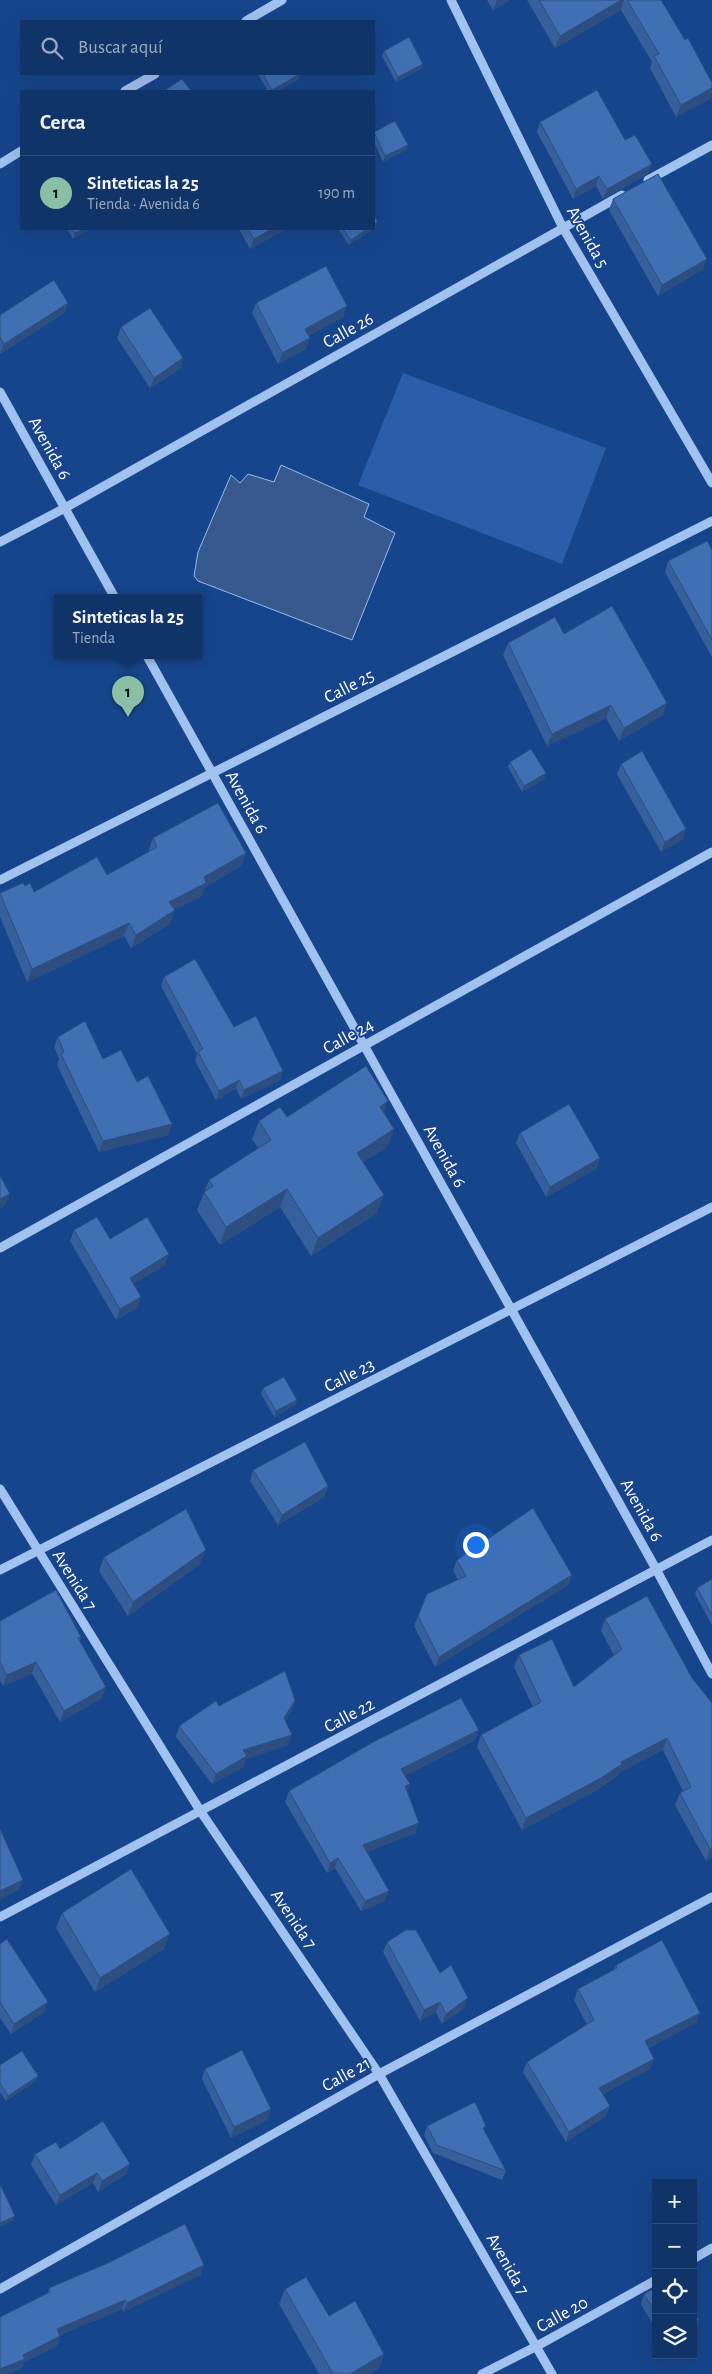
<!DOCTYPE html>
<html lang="es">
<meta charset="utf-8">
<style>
:root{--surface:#113468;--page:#1a3c6e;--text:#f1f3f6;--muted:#9caac0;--line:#304f7c;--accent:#8abfa5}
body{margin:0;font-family:"Alegreya Sans",sans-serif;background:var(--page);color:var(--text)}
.controls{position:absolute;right:15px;bottom:15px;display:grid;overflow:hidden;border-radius:0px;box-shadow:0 5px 20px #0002}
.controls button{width:45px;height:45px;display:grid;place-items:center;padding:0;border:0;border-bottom:1px solid var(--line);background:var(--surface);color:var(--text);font:25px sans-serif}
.you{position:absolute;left:475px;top:1544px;width:18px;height:18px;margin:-12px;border:4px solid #fff;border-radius:50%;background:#1a73e8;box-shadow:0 0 0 8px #1a73e833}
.badge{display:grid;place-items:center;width:32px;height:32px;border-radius:50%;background:var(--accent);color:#111;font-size:16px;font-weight:700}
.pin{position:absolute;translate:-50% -41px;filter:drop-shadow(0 1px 2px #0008)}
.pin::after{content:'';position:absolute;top:26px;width:18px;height:15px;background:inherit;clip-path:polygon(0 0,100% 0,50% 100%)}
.popup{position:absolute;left:54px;top:594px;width:148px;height:65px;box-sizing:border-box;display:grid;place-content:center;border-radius:0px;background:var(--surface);filter:drop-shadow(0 1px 4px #0005);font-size:16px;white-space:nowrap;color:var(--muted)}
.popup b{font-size:19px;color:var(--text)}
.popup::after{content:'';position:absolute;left:50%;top:100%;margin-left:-10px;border:10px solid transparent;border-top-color:var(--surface)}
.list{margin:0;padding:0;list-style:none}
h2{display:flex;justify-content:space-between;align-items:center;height:65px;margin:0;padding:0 20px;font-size:21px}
h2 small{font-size:16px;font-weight:400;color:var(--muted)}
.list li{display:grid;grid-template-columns:32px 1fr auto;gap:15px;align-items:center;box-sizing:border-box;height:75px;padding:0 20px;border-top:1px solid var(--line)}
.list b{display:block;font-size:19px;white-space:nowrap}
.list p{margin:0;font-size:16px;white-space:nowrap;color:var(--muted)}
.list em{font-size:16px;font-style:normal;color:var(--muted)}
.icon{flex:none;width:28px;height:28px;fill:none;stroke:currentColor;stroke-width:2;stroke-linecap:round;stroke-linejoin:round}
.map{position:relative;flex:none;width:712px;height:2374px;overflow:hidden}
.search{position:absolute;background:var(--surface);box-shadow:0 5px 20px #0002;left:20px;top:20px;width:355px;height:55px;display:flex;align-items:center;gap:12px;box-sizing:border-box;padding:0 18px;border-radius:0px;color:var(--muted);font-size:19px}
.panel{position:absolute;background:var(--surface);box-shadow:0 5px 20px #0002;left:20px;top:90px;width:355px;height:140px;border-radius:0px}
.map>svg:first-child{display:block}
</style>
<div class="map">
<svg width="712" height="2374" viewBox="0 0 712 2374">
<rect width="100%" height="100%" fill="#17458b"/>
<path fill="#2a5eaa" d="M403,373L606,448L562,564L358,485Z"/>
<path fill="#38598e" stroke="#94bbf1" d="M281,465L369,504L364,517L395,533L352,640L198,581L194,576L198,552L231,475L240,483L248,474L274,482Z"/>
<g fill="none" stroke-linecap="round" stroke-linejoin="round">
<g stroke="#a1c1ee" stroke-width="9">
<path d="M451,0L563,228L712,483"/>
<path d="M246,21L282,0"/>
<path d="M125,91L155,74"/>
<path d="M0,164L21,151"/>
<path d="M648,180L712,145"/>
<path d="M0,392L115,598"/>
<path d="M0,542L65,508L622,195"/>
<path d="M147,656L656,1569L712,1674"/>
<path d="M0,880L712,521"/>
<path d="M0,1248L712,852"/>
<path d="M0,1489L201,1812L379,2074L552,2374"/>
<path d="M0,1570L712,1207"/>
<path d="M0,1917L712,1540"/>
<path d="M693,2259L712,2248"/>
<path d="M0,2289L379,2074L712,1897"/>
<path d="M482,2374L537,2346L656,2280"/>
</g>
</g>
<g fill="#375f9b">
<path d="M487,0H510L493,10Z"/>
<path d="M527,0H661L710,99L676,117L650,68L652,62L621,10L555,48Z"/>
<path d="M384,51L421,69L396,82L382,56Z"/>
<path d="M258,74H300L298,80L277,91H268Z"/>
<path d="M540,122L625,140L648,174L603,199L596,186L573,199L537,132Z"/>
<path d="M374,132L406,150L383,162L374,142Z"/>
<path d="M613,199L703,269L658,296L609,210Z"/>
<path d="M67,229H90L73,239Z"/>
<path d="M239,229H286L250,249Z"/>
<path d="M338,229H373L349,245Z"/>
<path d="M68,303L64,313L0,354V315Z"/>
<path d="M256,303L347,306L343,317L308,336L306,349L278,364L252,313Z"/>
<path d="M121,327L183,358L180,369L150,388L117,338Z"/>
<path d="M712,550V657L665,572L668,561Z"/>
<path d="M564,634L663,715L619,741L606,718L547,746L503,655L508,643Z"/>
<path d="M510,762L546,773L544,779L522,792L508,767Z"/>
<path d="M621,764L683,839L661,852L617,774Z"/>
<path d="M153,838L246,853L241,866L205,887L201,896L174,910L170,924L131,948L124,936L27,982L0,917V893L25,886L34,892L107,875L148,852Z"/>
<path d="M164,977L234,1027L283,1071L280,1080L241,1099L236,1088L216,1100L195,1061L197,1054L161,986Z"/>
<path d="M58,1037L103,1059L137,1082L172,1124L168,1135L99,1152L57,1065L59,1059L54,1047Z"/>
<path d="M384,1113L394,1129L387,1147L363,1162L377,1213L311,1256L280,1207L220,1245L197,1210L209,1180L258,1148L252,1139L259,1121L287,1117Z"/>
<path d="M520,1133L600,1158L596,1169L546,1197L516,1143Z"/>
<path d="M74,1230L110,1239L165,1265L133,1284L138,1307L116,1320L70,1241Z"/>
<path d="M263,1388L297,1400L295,1405L274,1417L261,1394Z"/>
<path d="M253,1470L328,1486L324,1497L278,1525L250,1481Z"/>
<path d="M104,1557L200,1564L128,1616L99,1571Z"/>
<path d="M457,1560L572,1575L568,1585L435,1667L414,1626L418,1616L458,1580L453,1570Z"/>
<path d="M712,1579V1625L695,1594L697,1588Z"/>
<path d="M605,1619L692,1678L712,1703V1857L706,1861L675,1805L680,1793L683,1791L663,1750L619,1773L617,1776L597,1790L522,1830L477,1747L481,1735L533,1707L514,1667L519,1655L574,1687L614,1655L601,1631Z"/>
<path d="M0,1620L81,1637L80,1641L102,1698L60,1722L32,1673L3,1686L0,1681Z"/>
<path d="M219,1706L292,1711L285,1720L288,1745L246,1759L243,1767L212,1784L176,1737L179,1726Z"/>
<path d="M475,1740L405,1776L407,1792L415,1833L367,1852L385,1901L361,1911L335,1868L327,1873L285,1802L289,1791Z"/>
<path d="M62,1913L164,1949L95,1992L56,1928Z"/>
<path d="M387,1942L440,1973L464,2008L442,2024L436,2012L420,2021L383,1952Z"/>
<path d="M0,1944L44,2012L11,2034L0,2018Z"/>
<path d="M616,1965L700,2013L696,2023L648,2048L654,2059L650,2069L603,2094L610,2106L606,2116L566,2142L523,2072L527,2062L587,2025L574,2000L578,1989L614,1970Z"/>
<path d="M0,2065L38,2076L36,2081L6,2101L0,2092Z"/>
<path d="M205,2069L268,2120L231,2138L202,2079Z"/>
<path d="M427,2126L506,2171L502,2180L433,2153L424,2135Z"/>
<path d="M35,2154L130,2164L126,2174L98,2192L93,2183L56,2205L31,2165Z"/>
<path d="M201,2275L123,2312L122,2309L60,2335V2336L57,2346L24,2362L21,2369L7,2374H0L47,2294L49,2288Z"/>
<path d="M656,2287V2330L641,2304L644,2294Z"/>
<path d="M285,2289L329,2316L384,2354L379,2368L369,2374H319L279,2304Z"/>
</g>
<g fill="#2d4e7e">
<path d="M497,0H510L493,10Z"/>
<path d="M621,0H624L621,10L555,48L560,36Z"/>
<path d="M423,64L421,69L396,82L398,77Z"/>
<path d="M300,74L298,80L277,91H272V90Z"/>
<path d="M712,88V92L710,99L676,117L681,105Z"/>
<path d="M408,145L406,150L383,162L385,156Z"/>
<path d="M652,164L648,174L603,199L607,189Z"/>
<path d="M599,176L596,186L573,199L576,189Z"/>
<path d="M378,222L376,227L374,229V224Z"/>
<path d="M83,229H90L73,239L75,233Z"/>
<path d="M272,229H286L250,249L254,239Z"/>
<path d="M367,229H373L349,245L351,240Z"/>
<path d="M707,259L703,269L658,296L662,285Z"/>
<path d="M68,303L64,313L0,354L4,344Z"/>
<path d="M347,306L343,317L301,340L305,329Z"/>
<path d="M310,338L306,349L278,364L282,353Z"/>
<path d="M183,358L180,369L150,388L154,378Z"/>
<path d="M667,703L663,715L619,741L624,728Z"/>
<path d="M611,705L606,718L547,746L552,734Z"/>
<path d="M546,773L544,779L522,792L524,786Z"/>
<path d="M686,829L683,839L661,852L665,842Z"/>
<path d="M246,853L241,866L205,887L201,896L164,915L169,902L204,877Z"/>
<path d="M175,910L170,924L131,948L136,935Z"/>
<path d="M129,923L124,936L27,982L32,969Z"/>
<path d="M283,1071L280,1080L241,1099L244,1090Z"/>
<path d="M239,1080L236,1088L216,1100L219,1091Z"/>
<path d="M388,1101L382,1119L380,1107Z"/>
<path d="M172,1124L168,1135L99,1152L103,1141Z"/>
<path d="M394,1129L387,1147L350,1171L357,1153Z"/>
<path d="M600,1158L596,1169L546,1197L550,1187Z"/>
<path d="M287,1189L280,1207L220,1245L226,1227Z"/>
<path d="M10,1194L5,1206L0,1209V1199Z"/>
<path d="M384,1195L377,1213L311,1256L318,1238Z"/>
<path d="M169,1254L165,1265L126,1288L130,1278Z"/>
<path d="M141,1297L138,1307L116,1320L120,1309Z"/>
<path d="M297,1400L295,1405L274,1417L276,1411Z"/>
<path d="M328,1486L324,1497L278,1525L282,1515Z"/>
<path d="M206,1550L200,1564L128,1616L133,1602Z"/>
<path d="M572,1575L568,1585L435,1667L439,1657Z"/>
<path d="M36,1662L32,1673L3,1686L7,1675Z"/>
<path d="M106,1687L102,1698L60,1722L64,1711Z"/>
<path d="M295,1700L292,1711L280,1728L284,1718Z"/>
<path d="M479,1730L475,1740L398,1780L401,1769Z"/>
<path d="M292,1735L288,1745L246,1759L243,1767L212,1784L216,1774L243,1750Z"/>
<path d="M667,1738L663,1750L619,1773L617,1776L597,1790L522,1830L526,1818L621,1762Z"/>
<path d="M410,1784L406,1794L405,1786Z"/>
<path d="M419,1823L415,1833L359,1855L363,1845Z"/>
<path d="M712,1848V1857L706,1861L710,1849Z"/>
<path d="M338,1858L335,1868L327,1873L330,1863Z"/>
<path d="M23,1880L19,1890L0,1900V1891Z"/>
<path d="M389,1891L385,1901L361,1911L365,1901Z"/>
<path d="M170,1934L164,1949L95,1992L100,1978Z"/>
<path d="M468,1998L464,2008L442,2024L446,2014Z"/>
<path d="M48,2002L44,2012L11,2034L14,2024Z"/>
<path d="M440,2002L436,2012L420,2021L424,2010Z"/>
<path d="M700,2013L696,2023L641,2051L645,2041Z"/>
<path d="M654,2059L650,2069L595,2098L599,2088Z"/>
<path d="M38,2076L36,2081L6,2101L8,2096Z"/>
<path d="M610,2106L606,2116L566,2142L569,2132Z"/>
<path d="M271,2109L268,2120L231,2138L234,2127Z"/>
<path d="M130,2164L126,2174L98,2192L102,2181Z"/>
<path d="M97,2173L93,2183L56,2205L60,2195Z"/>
<path d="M15,2216L13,2221L0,2227V2223Z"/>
<path d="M204,2265L201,2275L123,2312L127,2303Z"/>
<path d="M125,2300L122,2309L53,2338L57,2329Z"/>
<path d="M699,2320L695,2330L693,2331V2323Z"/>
<path d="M60,2336L57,2346L24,2362L21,2369L7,2374H0V2369L23,2355Z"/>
<path d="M384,2354L379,2368L369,2374H350Z"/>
</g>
<g fill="#406fb4" stroke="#2d4e7e">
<path d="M539,0H621L560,36Z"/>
<path d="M627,0H661L685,40L688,38L712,83V88L681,105L654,56L659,54Z"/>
<path d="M409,37L423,64L398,77L384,51Z"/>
<path d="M263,74H300L272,90Z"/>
<path d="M182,79L191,91H164Z"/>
<path d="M597,90L625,140L635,135L652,164L607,189L599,176L576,189L540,122Z"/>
<path d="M395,121L408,145L385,156L374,132Z"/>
<path d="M658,174L707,259L662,285L613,199Z"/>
<path d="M374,216L378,222L374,224Z"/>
<path d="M73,229H83L75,233Z"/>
<path d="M248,229H272L254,239Z"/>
<path d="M343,229H367L351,240Z"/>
<path d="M326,266L347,306L305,329L310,338L282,353L256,303Z"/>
<path d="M54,280L68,303L4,344L0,337V315Z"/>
<path d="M150,308L183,358L154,378L121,327Z"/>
<path d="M707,541L712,550V640L668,561Z"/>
<path d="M612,606L667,703L624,728L611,705L552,734L508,643L555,617L564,634Z"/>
<path d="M531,749L546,773L524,786L510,762Z"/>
<path d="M642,751L686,829L665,842L621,764Z"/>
<path d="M218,803L246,853L204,877L206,883L169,902L175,910L136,935L129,923L32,969L0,893L23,883L25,886L30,883L34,892L97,857L107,875L157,847L153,838Z"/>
<path d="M195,959L234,1027L256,1016L283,1071L244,1090L239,1080L219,1091L198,1052L203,1049L164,977Z"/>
<path d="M85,1021L103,1059L121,1050L137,1082L148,1076L172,1124L103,1141L61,1054L64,1052L58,1037Z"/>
<path d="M366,1066L388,1101L380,1107L394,1129L357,1153L384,1195L318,1238L287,1189L226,1227L204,1192L213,1186L209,1180L271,1140L259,1121L280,1107L287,1117Z"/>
<path d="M569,1104L600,1158L550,1187L520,1133Z"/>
<path d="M0,1176L10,1194L0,1199Z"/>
<path d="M97,1217L110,1239L147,1217L169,1254L130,1278L141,1297L120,1309L74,1230Z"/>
<path d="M284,1377L297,1400L276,1411L263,1388Z"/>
<path d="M305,1442L328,1486L282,1515L253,1470Z"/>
<path d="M533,1508L572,1575L439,1657L418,1616L427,1594L466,1576L457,1560Z"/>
<path d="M186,1509L206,1550L133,1602L104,1557Z"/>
<path d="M712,1579V1615L697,1588Z"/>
<path d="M56,1590L81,1637L78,1638L106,1687L64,1711L36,1662L7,1675L0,1662V1620V1621Z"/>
<path d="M647,1596L692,1678L712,1703V1848L710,1849L680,1793L691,1787L667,1738L621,1762L622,1764L601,1778L526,1818L481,1735L541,1702L519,1655L552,1639L574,1687L622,1649L605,1619Z"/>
<path d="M285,1671L295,1700L284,1718L292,1735L243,1750L247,1756L216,1774L179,1726L216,1701L219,1706Z"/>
<path d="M461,1698L479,1730L401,1769L410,1784L405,1786L419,1823L363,1845L389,1891L365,1901L338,1858L330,1863L289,1791L375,1741Z"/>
<path d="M0,1829L23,1880L0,1891Z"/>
<path d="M131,1869L170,1934L100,1978L62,1913Z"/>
<path d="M406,1930H416L440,1973L451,1965L468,1998L446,2014L440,2002L424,2010L387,1942Z"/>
<path d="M7,1939L48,2002L14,2024L0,2002V1944Z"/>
<path d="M662,1940L700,2013L645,2041L654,2059L599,2088L610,2106L569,2132L527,2062L594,2020L578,1989L617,1968L616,1965Z"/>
<path d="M242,2050L271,2109L234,2127L205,2069Z"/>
<path d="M22,2051L38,2076L8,2096L0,2083V2065Z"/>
<path d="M475,2102L486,2126L483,2128L506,2171L437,2145L427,2126Z"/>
<path d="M103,2121L130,2164L102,2181L97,2173L60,2195L35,2154L56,2142L60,2149Z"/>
<path d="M0,2184L15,2216L0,2223Z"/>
<path d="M185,2224L204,2265L127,2303L125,2300L57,2329L60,2336L23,2355L25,2359L0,2369V2317L50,2292L49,2288L108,2263Z"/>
<path d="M306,2277L329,2316L355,2301L384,2354L350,2374H333L285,2289Z"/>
<path d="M656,2287V2313L644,2294Z"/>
<path d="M693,2311L699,2320L693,2323Z"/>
</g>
<g text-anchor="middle" stroke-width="4" stroke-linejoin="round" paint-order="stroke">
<g font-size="18" fill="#fff" stroke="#17458b">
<text transform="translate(588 237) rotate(61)" y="6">Avenida 5</text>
<text transform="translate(348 330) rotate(-29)" y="6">Calle 26</text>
<text transform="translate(50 448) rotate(61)" y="6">Avenida 6</text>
<text transform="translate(349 686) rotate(-27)" y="6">Calle 25</text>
<text transform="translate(247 802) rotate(61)" y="6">Avenida 6</text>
<text transform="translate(348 1036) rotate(-29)" y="6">Calle 24</text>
<text transform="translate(445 1156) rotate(61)" y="6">Avenida 6</text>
<text transform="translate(349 1375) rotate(-27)" y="6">Calle 23</text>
<text transform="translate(642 1510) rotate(61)" y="6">Avenida 6</text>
<text transform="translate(75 1580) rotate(58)" y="6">Avenida 7</text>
<text transform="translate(349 1715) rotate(-28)" y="6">Calle 22</text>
<text transform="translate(294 1919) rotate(56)" y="6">Avenida 7</text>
<text transform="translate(346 2074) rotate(-29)" y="6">Calle 21</text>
<text transform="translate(508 2264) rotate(60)" y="6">Avenida 7</text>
<text transform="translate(562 2314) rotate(-29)" y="6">Calle 20</text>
</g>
</g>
</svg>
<div class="controls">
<button>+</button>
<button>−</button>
<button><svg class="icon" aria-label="locate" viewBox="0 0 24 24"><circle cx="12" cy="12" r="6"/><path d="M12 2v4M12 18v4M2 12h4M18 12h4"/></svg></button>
<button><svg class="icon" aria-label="layers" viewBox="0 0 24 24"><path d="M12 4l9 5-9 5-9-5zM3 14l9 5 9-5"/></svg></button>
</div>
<div class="you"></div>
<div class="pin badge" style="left:128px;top:717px">1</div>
<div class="popup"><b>Sinteticas la 25</b>Tienda</div>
<div class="search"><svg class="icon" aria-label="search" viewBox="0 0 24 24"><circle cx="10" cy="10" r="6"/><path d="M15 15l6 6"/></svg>Buscar aquí</div>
<section class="panel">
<h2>Cerca<small></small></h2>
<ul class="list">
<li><span class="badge">1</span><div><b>Sinteticas la 25</b><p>Tienda · Avenida 6</p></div><em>190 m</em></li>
</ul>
</section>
</div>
